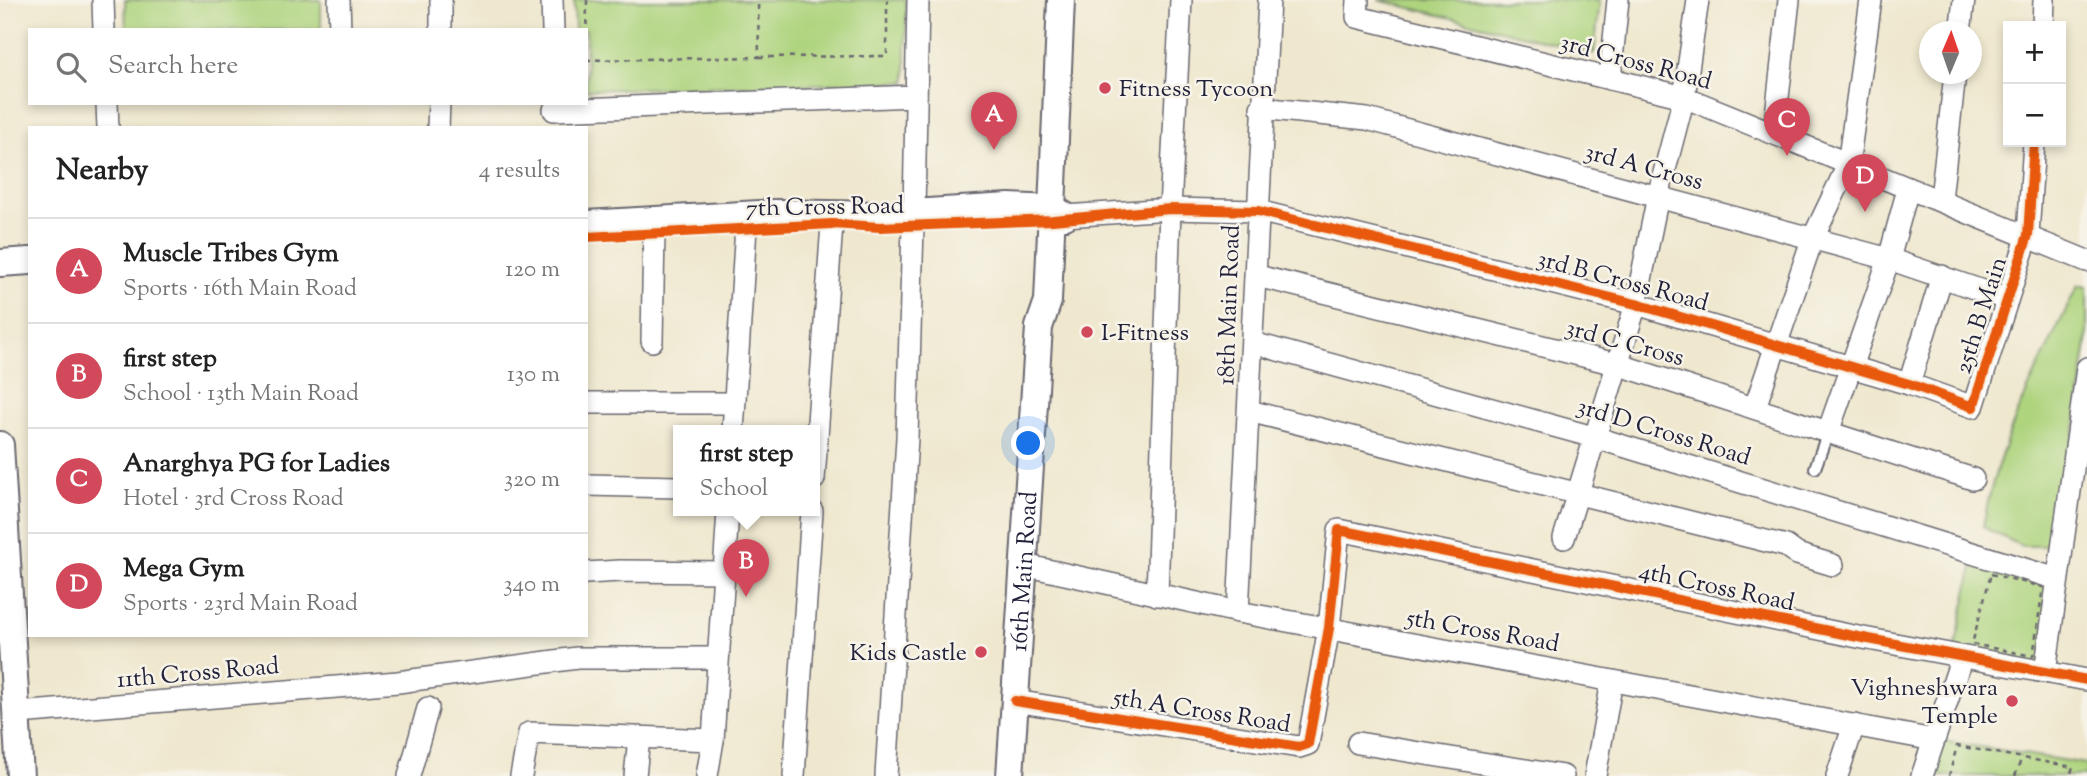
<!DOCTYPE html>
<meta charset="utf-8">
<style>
:root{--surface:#fff;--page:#f6f6f6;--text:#222;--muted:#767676;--line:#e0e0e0;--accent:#d1495b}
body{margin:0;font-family:"Sorts Mill Goudy",serif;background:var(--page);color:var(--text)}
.controls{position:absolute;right:21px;top:21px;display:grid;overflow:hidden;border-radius:0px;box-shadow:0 4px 10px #0003}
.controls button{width:63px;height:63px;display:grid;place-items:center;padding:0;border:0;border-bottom:2px solid var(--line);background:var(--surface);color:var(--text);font:35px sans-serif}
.compass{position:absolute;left:1919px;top:21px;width:63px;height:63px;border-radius:50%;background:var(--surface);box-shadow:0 4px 10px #0003;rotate:2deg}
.you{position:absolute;left:1029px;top:444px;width:24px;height:24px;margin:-18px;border:5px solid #fff;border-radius:50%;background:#1a73e8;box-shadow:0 0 0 10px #1a73e833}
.badge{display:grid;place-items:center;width:46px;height:46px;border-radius:50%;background:var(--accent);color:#fff;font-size:23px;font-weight:700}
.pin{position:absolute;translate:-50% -58px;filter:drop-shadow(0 2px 4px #0008)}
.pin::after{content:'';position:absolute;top:37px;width:24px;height:21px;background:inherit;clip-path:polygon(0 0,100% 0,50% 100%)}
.popup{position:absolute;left:673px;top:425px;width:147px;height:91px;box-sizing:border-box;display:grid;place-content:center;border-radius:0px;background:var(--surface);filter:drop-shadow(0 2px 5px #0005);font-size:23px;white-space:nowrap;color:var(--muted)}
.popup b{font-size:26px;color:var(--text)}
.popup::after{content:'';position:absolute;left:50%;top:100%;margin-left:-14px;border:14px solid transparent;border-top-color:var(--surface)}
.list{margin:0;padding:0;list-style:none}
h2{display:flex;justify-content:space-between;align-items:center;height:91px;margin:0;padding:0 28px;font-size:30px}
h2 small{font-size:23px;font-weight:400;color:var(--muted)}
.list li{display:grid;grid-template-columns:46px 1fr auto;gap:21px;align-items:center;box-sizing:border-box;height:105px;padding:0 28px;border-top:2px solid var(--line)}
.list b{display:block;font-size:26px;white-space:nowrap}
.list p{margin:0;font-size:23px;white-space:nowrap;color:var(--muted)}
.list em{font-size:23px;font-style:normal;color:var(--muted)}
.icon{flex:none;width:38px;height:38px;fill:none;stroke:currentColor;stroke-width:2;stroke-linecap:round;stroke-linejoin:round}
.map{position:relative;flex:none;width:2087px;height:776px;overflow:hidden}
.search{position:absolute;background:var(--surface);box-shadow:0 4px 10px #0003;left:28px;top:28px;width:560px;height:77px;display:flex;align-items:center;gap:18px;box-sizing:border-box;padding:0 24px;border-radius:0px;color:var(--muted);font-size:26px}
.panel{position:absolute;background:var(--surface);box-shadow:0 4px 10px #0003;left:28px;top:126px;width:560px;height:511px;border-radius:0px}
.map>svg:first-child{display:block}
</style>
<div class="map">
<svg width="2087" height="776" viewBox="0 0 2087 776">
<rect width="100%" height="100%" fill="#f7f3e8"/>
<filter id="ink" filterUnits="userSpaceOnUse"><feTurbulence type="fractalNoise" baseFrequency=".0143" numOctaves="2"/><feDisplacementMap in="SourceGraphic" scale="14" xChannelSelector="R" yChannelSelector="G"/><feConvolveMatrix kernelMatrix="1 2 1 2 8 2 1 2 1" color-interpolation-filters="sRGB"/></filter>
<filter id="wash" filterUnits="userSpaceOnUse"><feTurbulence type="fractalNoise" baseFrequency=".00686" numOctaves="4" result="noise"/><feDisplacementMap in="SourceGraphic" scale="28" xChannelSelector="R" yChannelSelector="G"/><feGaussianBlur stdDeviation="1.57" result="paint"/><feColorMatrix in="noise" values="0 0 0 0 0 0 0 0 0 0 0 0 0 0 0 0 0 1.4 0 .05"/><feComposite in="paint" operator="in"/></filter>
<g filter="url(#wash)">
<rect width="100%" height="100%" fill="#efe8cf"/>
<g fill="#aed47e" stroke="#687b5c" stroke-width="2">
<path d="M125,0H321V30H126Z"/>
<path d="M574,0H906V82L586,90V30H575Z"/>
<path d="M1378,0H1600L1594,53Z"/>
<path d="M2078,285L2087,287V342L2059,546H2021L1983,527C1997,441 2041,363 2078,285Z"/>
<path d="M1975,557L2056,581L2044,669L1954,653Z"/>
<path d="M1943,741L2087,764V776H1932Z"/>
</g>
</g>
<g filter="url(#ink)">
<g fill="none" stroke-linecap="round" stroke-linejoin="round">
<defs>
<path id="service" d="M1815,468L1828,432"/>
<g id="minor">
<path d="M103,0L104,30"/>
<path d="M339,0L340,30"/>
<path d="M552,0L553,30"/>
<path d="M1358,0L1357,17L1684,97L2087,261"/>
<path d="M2043,26L2044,0"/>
<path d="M441,30V0"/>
<path d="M1960,32L1964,0"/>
<path d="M1610,79L1618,0"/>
<path d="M107,103L108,128"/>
<path d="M1261,108L1367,119L1889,259L2006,299"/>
<path d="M554,110L916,96"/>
<path d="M438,128L439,103"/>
<path d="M1774,133L1789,0"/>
<path d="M1941,199L1955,74"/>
<path d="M914,212L918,0"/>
<path d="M1065,216L1170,209L1258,211L1636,304L1909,384L1973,407L2028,235L2034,142"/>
<path d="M1257,276L1620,365L1973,479"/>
<path d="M652,341L654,233"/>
<path d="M1253,343L1597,438L2057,579"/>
<path d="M1909,384L1942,276"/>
<path d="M586,403H734"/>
<path d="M1755,407L1812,240L1848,165L1871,0"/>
<path d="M1249,411L1786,546L1797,554L1833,565"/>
<path d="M733,431L746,227"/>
<path d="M1828,432L1889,259L1908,189"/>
<path d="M814,479L832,224"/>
<path d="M586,485L678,487"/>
<path d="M1564,538L1636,304L1658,196L1684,97L1698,0"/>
<path d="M1024,565L1238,612L1934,740"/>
<path d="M586,573L620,571L724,572"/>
<path d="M1157,595L1170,209L1181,0"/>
<path d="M1238,612L1269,0"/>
<path d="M2045,672L2087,368"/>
<path d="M1015,701L1299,747L1308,744L1329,628L1339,530L1858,637L2087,680"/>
<path d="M18,713L398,682L577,658H717"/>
<path d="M1358,743L1563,776"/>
<path d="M409,776L428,708"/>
<path d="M521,776L529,733L713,740"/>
<path d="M635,776L639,738"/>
<path d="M707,776L713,740L728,511"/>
<path d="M794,776L812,511"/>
<path d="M886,776L907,438L913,226"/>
<path d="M1595,776L1612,681"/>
<path d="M1837,776L1854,725"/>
<path d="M1922,776L1962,657"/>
</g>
<g id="tertiary">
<path d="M586,224L775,213L879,215L1009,207L1054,209L1065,216"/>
<path d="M0,263L30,261"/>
<path d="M0,445L20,776"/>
<path id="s1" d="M1010,776L1039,327L1048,301L1061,0"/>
</g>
</defs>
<use href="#service" stroke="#6a676f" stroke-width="14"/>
<use href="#minor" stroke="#6a676f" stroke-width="24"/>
<use href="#tertiary" stroke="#6a676f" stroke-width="30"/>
<g stroke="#6a676f" stroke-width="2.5" stroke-dasharray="5 5" stroke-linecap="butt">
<path d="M587,0L586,60L759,57L758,0"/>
<path d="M759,57L887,56V0"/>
<path d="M1991,574L2043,587L2033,656L1972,644Z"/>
<path d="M1949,776L1957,746L2073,767L2070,776"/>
<path d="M2015,776L2022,757"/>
</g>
<use href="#service" stroke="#fff" stroke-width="10"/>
<use href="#minor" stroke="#fff" stroke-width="21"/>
<use href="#tertiary" stroke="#fff" stroke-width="26"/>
<defs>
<g id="cycleway">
<path d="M586,237L832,224L880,227L1053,220L1170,209L1258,211L1636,304L1909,384L1973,407L2028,235L2034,142"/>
<path d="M1015,701L1299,747L1308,744L1329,628L1339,530L1858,637L2087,680"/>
</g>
</defs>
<use href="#cycleway" stroke="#f7f3e8" stroke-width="15"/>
<use href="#cycleway" stroke="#e8590c" stroke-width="10"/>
</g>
</g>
<g fill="#d1495b" stroke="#f7f3e8" stroke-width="2.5">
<circle cx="1105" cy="88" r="7"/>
<circle cx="1087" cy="332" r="7"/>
<circle cx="981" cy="652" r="7"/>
<circle cx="2012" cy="701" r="7"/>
</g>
<g text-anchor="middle" stroke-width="5" stroke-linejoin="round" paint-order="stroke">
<g font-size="24" fill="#22223b" stroke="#f7f3e8">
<text transform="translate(1636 61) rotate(15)" y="8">3rd Cross Road</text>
<text transform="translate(1644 166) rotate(15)" y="8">3rd A Cross</text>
<text transform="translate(825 206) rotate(-1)" y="8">7th Cross Road</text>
<text transform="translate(1623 280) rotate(15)" y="8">3rd B Cross Road</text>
<text transform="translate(1228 305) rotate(-88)" y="8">18th Main Road</text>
<text transform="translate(1980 315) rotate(-72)" y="8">25th B Main</text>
<text transform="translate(1625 342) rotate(15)" y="8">3rd C Cross</text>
<text transform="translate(1664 431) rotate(17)" y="8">3rd D Cross Road</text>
<text dy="8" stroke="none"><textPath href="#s1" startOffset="205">16th Main Road</textPath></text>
<text transform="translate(1717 586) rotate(12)" y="8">4th Cross Road</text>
<text transform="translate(1483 630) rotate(10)" y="8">5th Cross Road</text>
<text transform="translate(198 672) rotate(-5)" y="8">11th Cross Road</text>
<text transform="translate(1202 710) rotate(9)" y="8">5th A Cross Road</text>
</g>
<g font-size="24" fill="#22223b" stroke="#f7f3e8" text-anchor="start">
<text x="1119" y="96">Fitness Tycoon</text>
<text x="1101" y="340">I-Fitness</text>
<text x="967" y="660" text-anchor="end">Kids Castle</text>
<text x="1998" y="695" text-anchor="end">Vighneshwara<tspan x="1998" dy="28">Temple</tspan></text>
</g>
</g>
</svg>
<div class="controls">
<button>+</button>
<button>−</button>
</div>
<svg class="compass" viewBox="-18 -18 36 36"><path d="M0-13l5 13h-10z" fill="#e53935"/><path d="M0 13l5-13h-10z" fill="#767676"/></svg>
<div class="you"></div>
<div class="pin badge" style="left:994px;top:150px">A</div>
<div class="pin badge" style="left:746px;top:597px">B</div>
<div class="popup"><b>first step</b>School</div>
<div class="pin badge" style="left:1787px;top:156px">C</div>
<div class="pin badge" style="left:1865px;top:212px">D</div>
<div class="search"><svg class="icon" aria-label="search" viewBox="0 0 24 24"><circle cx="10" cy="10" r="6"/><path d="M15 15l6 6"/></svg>Search here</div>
<section class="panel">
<h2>Nearby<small>4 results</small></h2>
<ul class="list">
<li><span class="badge">A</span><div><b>Muscle Tribes Gym</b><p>Sports · 16th Main Road</p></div><em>120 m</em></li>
<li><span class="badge">B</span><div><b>first step</b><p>School · 13th Main Road</p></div><em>130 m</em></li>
<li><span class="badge">C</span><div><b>Anarghya PG for Ladies</b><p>Hotel · 3rd Cross Road</p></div><em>320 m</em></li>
<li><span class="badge">D</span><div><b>Mega Gym</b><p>Sports · 23rd Main Road</p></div><em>340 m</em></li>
</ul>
</section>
</div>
